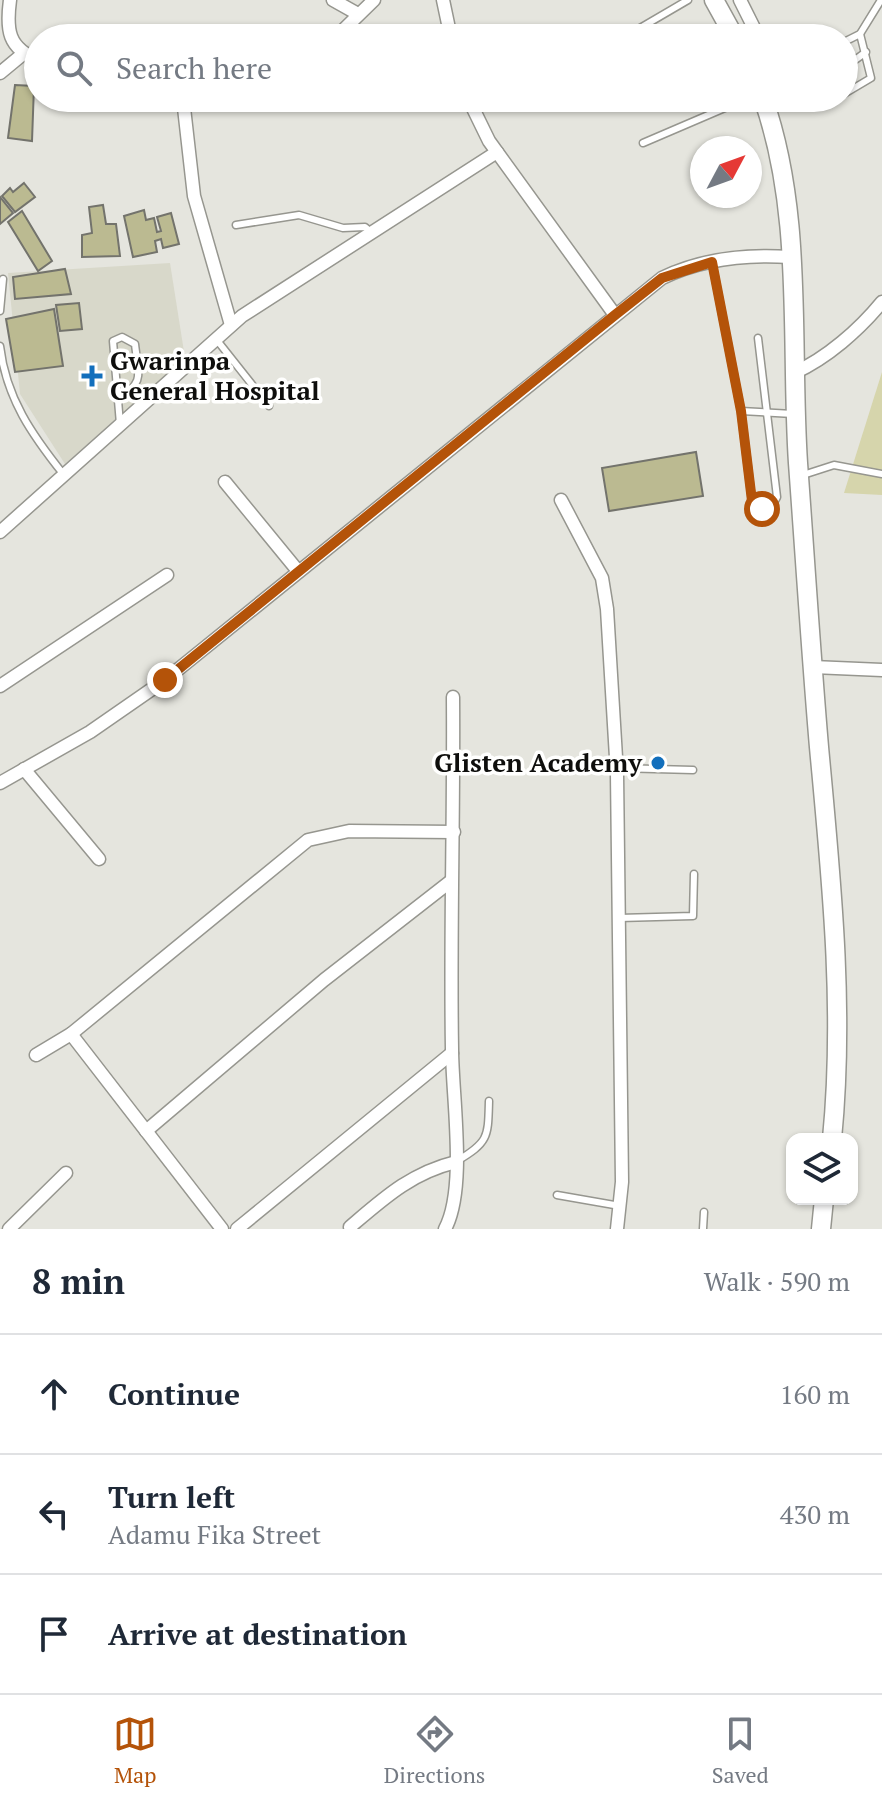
<!DOCTYPE html>
<meta charset="utf-8">
<style>
:root{--surface:#fff;--page:#f6f6f7;--text:#1f2937;--muted:#747a83;--line:#e0e1e3;--accent:#b45309}
body{margin:0;font-family:"PT Serif",serif;background:var(--page);color:var(--text)}
.controls{position:absolute;right:24px;bottom:24px;display:grid;overflow:hidden;border-radius:16px;box-shadow:0 2px 6px #0004}
.controls button{width:72px;height:72px;display:grid;place-items:center;padding:0;border:0;border-bottom:2px solid var(--line);background:var(--surface);color:var(--text);font:40px sans-serif}
.compass{position:absolute;left:690px;top:136px;width:72px;height:72px;border-radius:50%;background:var(--surface);box-shadow:0 2px 6px #0004;rotate:49deg}
.stop{position:absolute;width:24px;height:24px;margin:-18px;border:6px solid #b45309;border-radius:50%;background:#fff}
.stop.end{background:#b45309;border-color:#fff;box-shadow:0 2px 8px #0008}
.list{margin:0;padding:0;list-style:none}
h2{display:flex;justify-content:space-between;align-items:center;height:104px;margin:0;padding:0 32px;font-size:34px}
h2 small{font-size:26px;font-weight:400;color:var(--muted)}
.list li{display:grid;grid-template-columns:52px 1fr auto;gap:24px;align-items:center;box-sizing:border-box;height:120px;padding:0 32px;border-top:2px solid var(--line)}
.list b{display:block;font-size:30px;white-space:nowrap}
.list p{margin:0;font-size:26px;white-space:nowrap;color:var(--muted)}
.list em{font-size:26px;font-style:normal;color:var(--muted)}
.icon{flex:none;width:44px;height:44px;fill:none;stroke:currentColor;stroke-width:2;stroke-linecap:round;stroke-linejoin:round}
.map{position:relative;flex:none;width:882px;height:1229px;overflow:hidden}
.search{position:absolute;background:var(--surface);box-shadow:0 2px 6px #0004;left:24px;right:24px;top:24px;height:88px;display:flex;align-items:center;gap:20px;box-sizing:border-box;padding:0 28px;border-radius:44px;color:var(--muted);font-size:30px}
.sheet{height:464px;background:var(--surface)}
nav{display:flex;justify-content:space-around;align-items:center;box-sizing:border-box;height:112px;border-top:2px solid var(--line);background:var(--surface);font-size:22px;color:var(--muted)}
nav a{display:grid;justify-items:center;gap:4px}
nav .on{color:var(--accent)}
.map>svg:first-child{display:block}
</style>
<div class="map">
<svg width="882" height="1229" viewBox="0 0 882 1229">
<rect width="100%" height="100%" fill="#e5e5de"/>
<path fill="#d8d8ca" d="M170,263L185,358L65,464L20,394L8,273Z"/>
<path fill="#d6d5ac" d="M882,372V495L844,493Z"/>
<g fill="#bbba91" stroke="#73736c" stroke-width="2">
<path d="M15,85L34,86L32,141L8,138Z"/>
<path d="M24,183L35,197L15,212L2,196L10,188L13,192Z"/>
<path d="M0,197L13,213L0,224Z"/>
<path d="M103,205L106,224H116L120,256L82,257V235L92,233L89,207Z"/>
<path d="M144,210L146,220L154,218L157,232L161,231L157,217L171,213L179,244L163,248L161,239L155,241L157,252L133,257L124,216Z"/>
<path d="M22,211L52,261L38,271L8,222Z"/>
<path d="M65,269L71,294L15,299L13,277Z"/>
<path d="M79,303L82,329L60,331L56,305Z"/>
<path d="M54,309L63,366L15,372L6,319Z"/>
<path d="M696,452L703,496L609,511L602,468Z"/>
</g>
<g fill="none" stroke-linecap="round" stroke-linejoin="round">
<defs>
<g id="lane">
<path d="M623,38L688,0"/>
<path d="M844,42L860,34L881,0"/>
<path d="M844,68L866,52"/>
<path d="M844,94L871,78L860,34"/>
<path d="M792,98L805,107L835,98"/>
<path d="M643,143L748,98"/>
<path d="M236,225L299,215L343,228L365,227L371,232"/>
<path d="M712,262L741,411L793,414"/>
<path d="M0,311L3,279"/>
<path d="M216,339L269,406"/>
<path d="M0,346C6,398 32,435 64,475"/>
<path d="M118,398C146,383 138,373 135,344L122,337L113,341L120,424"/>
<path d="M741,411L752,501L762,509L771,508L777,497L758,338"/>
<path d="M803,475L834,465L882,474"/>
<path d="M617,768L693,770"/>
<path d="M619,918L693,916L694,874"/>
<path d="M457,1161C489,1142 488,1137 489,1101"/>
<path d="M557,1195L620,1206"/>
<path d="M703,1229L704,1212"/>
</g>
<g id="street">
<path d="M10,0C6,30 8,48 38,60"/>
<path d="M333,0L358,14"/>
<path d="M443,0L451,38"/>
<path d="M740,0L759,38"/>
<path d="M335,38L374,0"/>
<path d="M0,73L23,54"/>
<path d="M179,98H218"/>
<path d="M468,98L489,141L615,315"/>
<path d="M183,99L194,196L231,325"/>
<path d="M794,373C827,358 859,330 882,302"/>
<path d="M225,482L298,571"/>
<path d="M561,500L602,578L607,609L617,774L622,1182L617,1229"/>
<path d="M0,532L242,316L497,152"/>
<path d="M813,667L882,670"/>
<path d="M0,686L167,575"/>
<path d="M24,769L99,859"/>
<path d="M0,783L90,732L165,680L662,278C703,258 746,254 790,257"/>
<path d="M71,1034L308,840L349,831L454,832"/>
<path d="M36,1055L71,1034L222,1229"/>
<path d="M146,1131L324,980L451,881"/>
<path d="M350,1227C384,1198 411,1173 456,1162"/>
<path d="M9,1229L66,1173"/>
<path d="M237,1229L452,1053"/>
<path d="M445,1229C467,1188 452,1096 452,1049C450,932 454,814 453,697"/>
</g>
<g id="secondary">
<path d="M714,0L735,38"/>
<path d="M763,98C804,214 790,342 798,463C805,558 811,653 819,747C831,877 845,1008 832,1139"/>
<path d="M821,1229L824,1199"/>
</g>
</defs>
<use href="#lane" stroke="#96968f" stroke-width="9"/>
<use href="#street" stroke="#96968f" stroke-width="15"/>
<use href="#secondary" stroke="#96968f" stroke-width="21"/>
<use href="#lane" stroke="#fff" stroke-width="6"/>
<use href="#street" stroke="#fff" stroke-width="12"/>
<use href="#secondary" stroke="#fff" stroke-width="18"/>
</g>
<g fill="none" stroke-linecap="round" stroke-linejoin="round">
<path stroke="#b45309" stroke-width="10" d="M165,680L615,315L662,278L712,262L741,411L752,501L762,509"/>
</g>
<g fill="#126fbc" stroke="#fffffe" stroke-width="3">
<path d="M88 364h8v8h8v8h-8v8h-8v-8h-8v-8h8z"/>
<circle cx="658" cy="763" r="8"/>
</g>
<g text-anchor="middle" stroke-width="7" stroke-linejoin="round" paint-order="stroke">
<g font-size="26" font-weight="bold" fill="#0e0e0c" stroke="#fffffe" text-anchor="start">
<text x="110" y="370">Gwarinpa<tspan x="110" dy="30">General Hospital</tspan></text>
<text x="642" y="772" text-anchor="end">Glisten Academy</text>
</g>
</g>
</svg>
<div class="controls">
<button><svg class="icon" aria-label="layers" viewBox="0 0 24 24"><path d="M12 4l9 5-9 5-9-5zM3 14l9 5 9-5"/></svg></button>
</div>
<svg class="compass" viewBox="-18 -18 36 36"><path d="M0-13l5 13h-10z" fill="#e53935"/><path d="M0 13l5-13h-10z" fill="#747a83"/></svg>
<div class="stop" style="left:762px;top:509px"></div>
<div class="stop end" style="left:165px;top:680px"></div>
<div class="search"><svg class="icon" aria-label="search" viewBox="0 0 24 24"><circle cx="10" cy="10" r="6"/><path d="M15 15l6 6"/></svg>Search here</div>
</div>
<section class="sheet">
<h2>8 min<small>Walk · 590 m</small></h2>
<ul class="list">
<li><svg class="icon" aria-label="ahead" viewBox="0 0 24 24"><path d="M12 20V5M6 11l6-6 6 6"/></svg><div><b>Continue</b></div><em>160 m</em></li>
<li><svg class="icon" aria-label="left" viewBox="0 0 24 24"><path d="M17 20v-9H6M10 6l-5 5 5 5"/></svg><div><b>Turn left</b><p>Adamu Fika Street</p></div><em>430 m</em></li>
<li><svg class="icon" aria-label="arrive" viewBox="0 0 24 24"><path d="M6 21V4h12l-3 4 3 4H6"/></svg><div><b>Arrive at destination</b></div></li>
</ul>
</section>
<nav>
<a class="on"><svg class="icon" aria-label="map" viewBox="0 0 24 24"><path d="M3 6l6-2 6 2 6-2v14l-6 2-6-2-6 2zM9 4v14M15 6v14"/></svg>Map</a>
<a><svg class="icon" aria-label="directions" viewBox="0 0 24 24"><path d="M12 3l9 9-9 9-9-9zM9 14v-3h6M13 9l2 2-2 2"/></svg>Directions</a>
<a><svg class="icon" aria-label="saved" viewBox="0 0 24 24"><path d="M7 4h10v16l-5-4-5 4z"/></svg>Saved</a>
</nav>
